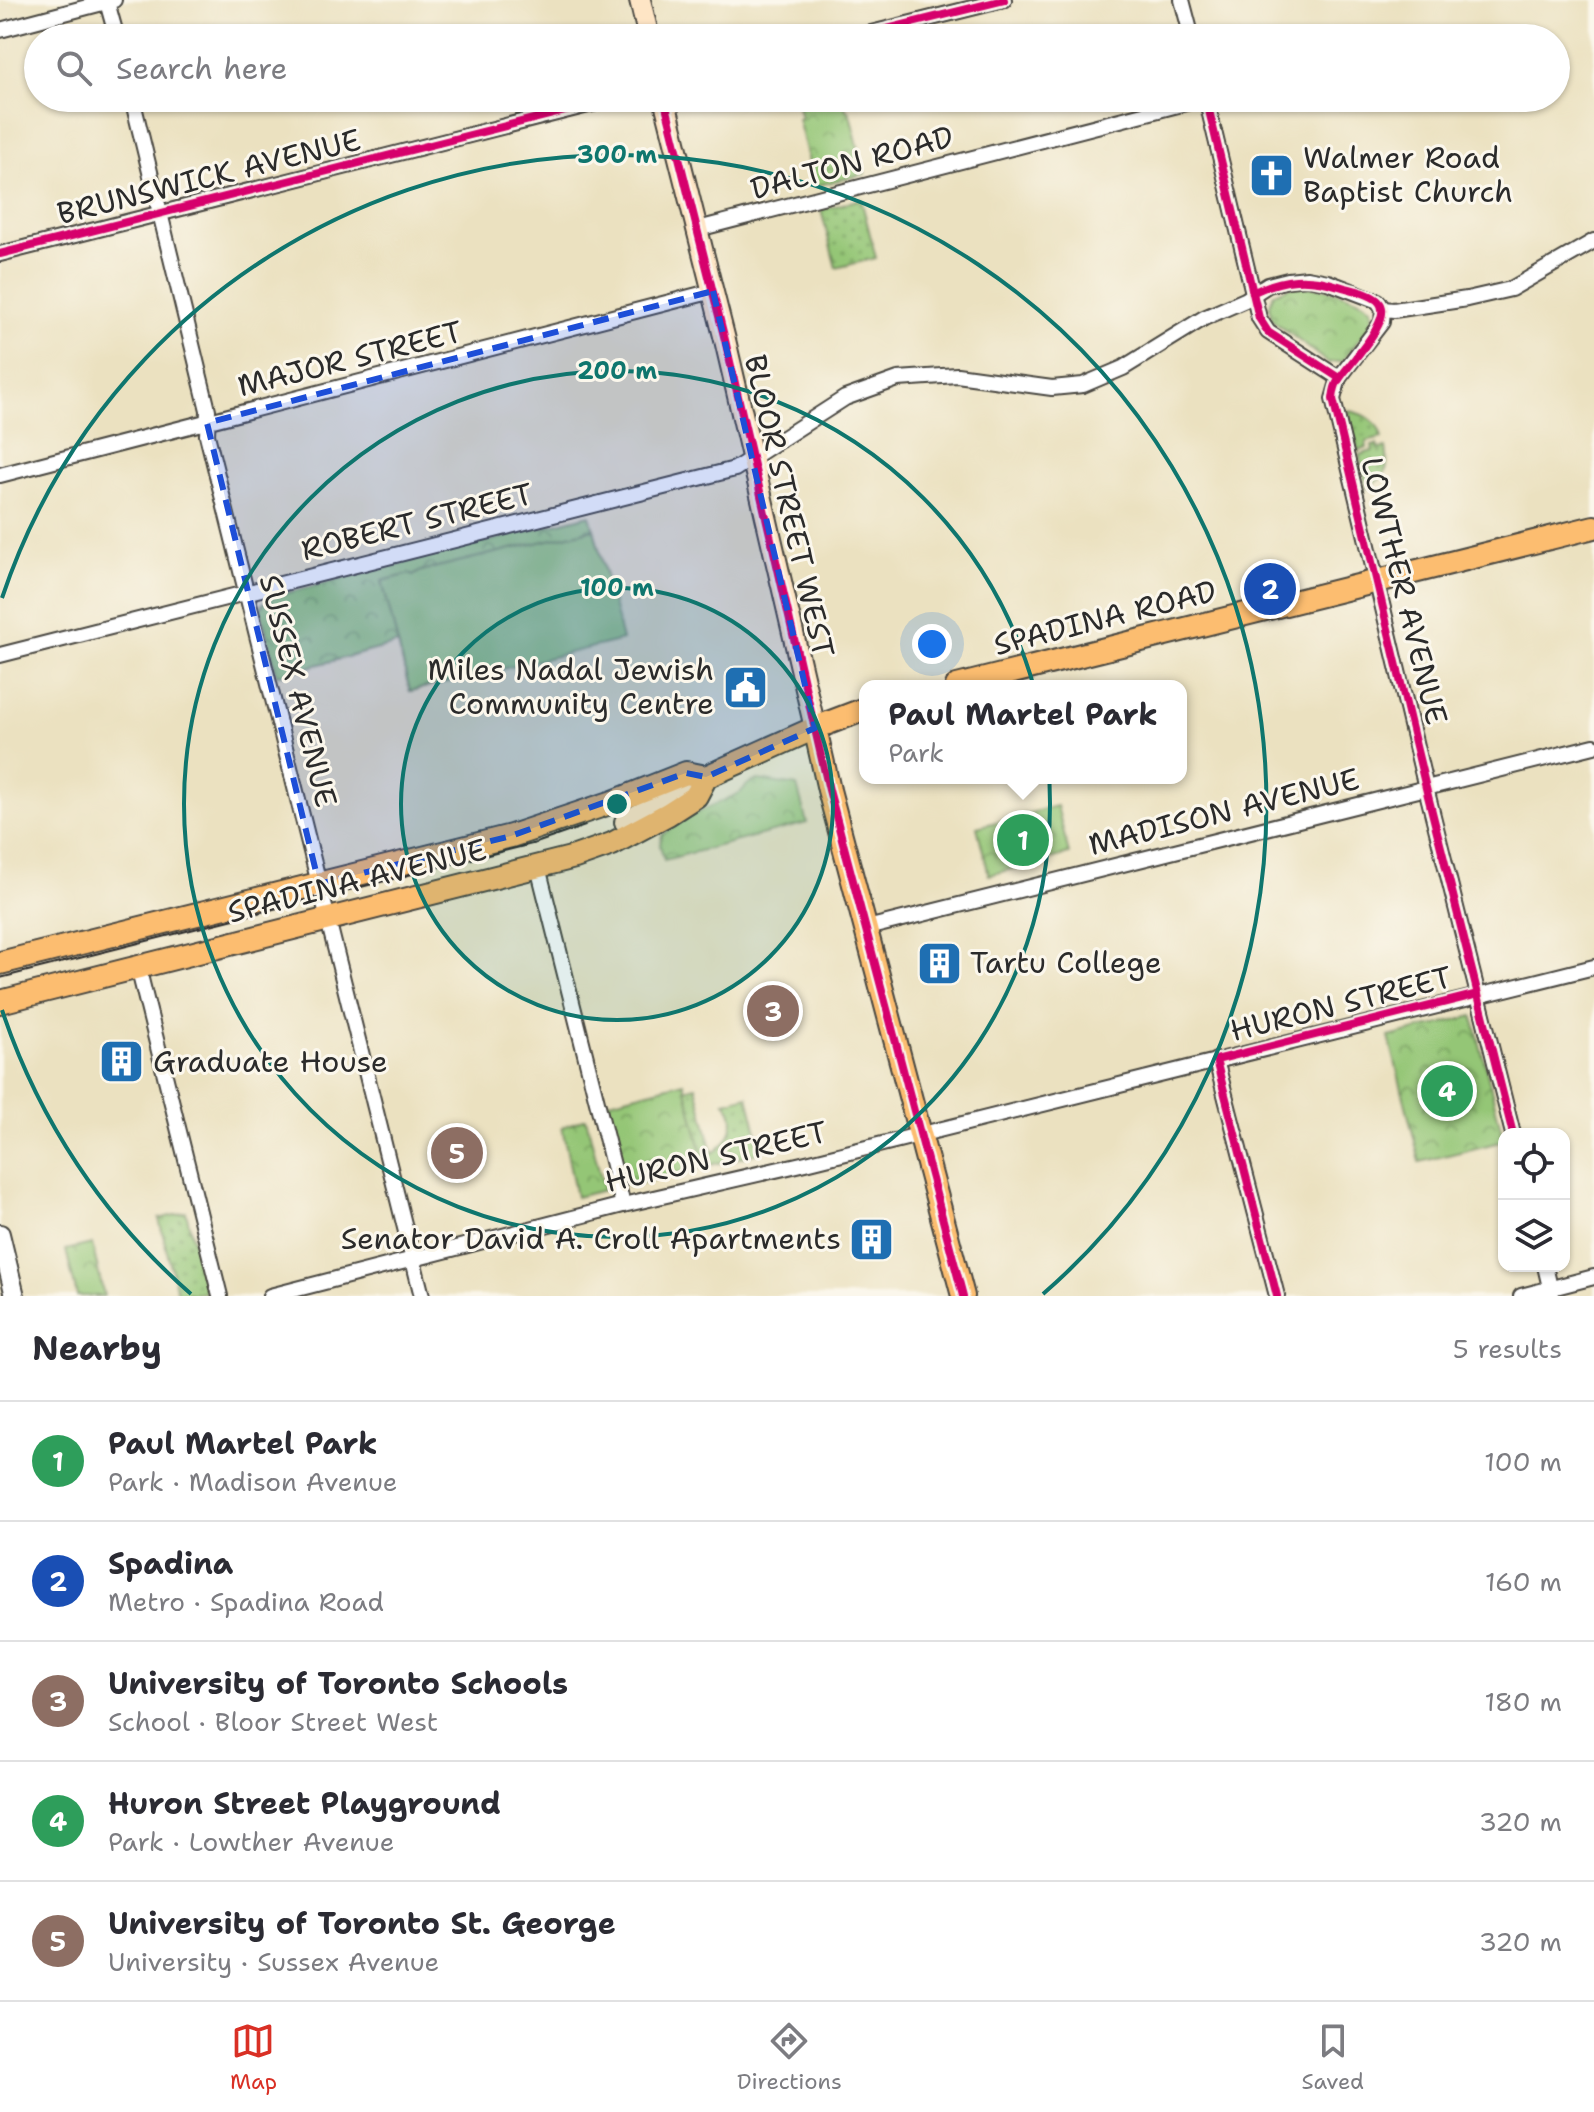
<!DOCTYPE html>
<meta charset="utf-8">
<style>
:root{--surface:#fff;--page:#f7f7f7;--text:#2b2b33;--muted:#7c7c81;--line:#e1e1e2;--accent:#d93025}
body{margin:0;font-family:"Shantell Sans",sans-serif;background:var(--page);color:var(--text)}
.controls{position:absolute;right:24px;bottom:24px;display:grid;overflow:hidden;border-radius:16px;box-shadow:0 2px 6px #0004}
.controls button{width:72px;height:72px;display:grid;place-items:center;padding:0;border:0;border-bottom:2px solid var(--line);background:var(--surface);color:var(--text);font:40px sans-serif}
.you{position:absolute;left:932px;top:644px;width:28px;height:28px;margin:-20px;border:6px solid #fff;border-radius:50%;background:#1a73e8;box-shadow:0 0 0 12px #1a73e833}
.badge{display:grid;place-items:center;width:52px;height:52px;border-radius:50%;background:var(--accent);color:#fff;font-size:26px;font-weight:700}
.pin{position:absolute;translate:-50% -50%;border:4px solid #fff;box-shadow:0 2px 8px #0006}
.popup{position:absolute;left:859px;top:680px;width:328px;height:104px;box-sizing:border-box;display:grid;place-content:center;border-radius:16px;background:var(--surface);filter:drop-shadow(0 2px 6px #0005);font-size:26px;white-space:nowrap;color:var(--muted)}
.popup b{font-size:30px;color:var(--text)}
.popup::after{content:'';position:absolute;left:50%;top:100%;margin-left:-16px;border:16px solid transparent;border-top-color:var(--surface)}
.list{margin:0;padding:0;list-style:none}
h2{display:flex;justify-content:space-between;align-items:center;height:104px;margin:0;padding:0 32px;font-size:34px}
h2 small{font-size:26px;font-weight:400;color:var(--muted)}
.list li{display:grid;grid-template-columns:52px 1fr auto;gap:24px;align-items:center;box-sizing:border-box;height:120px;padding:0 32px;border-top:2px solid var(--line)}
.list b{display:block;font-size:30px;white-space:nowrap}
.list p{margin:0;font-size:26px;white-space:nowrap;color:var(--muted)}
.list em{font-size:26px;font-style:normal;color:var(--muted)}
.icon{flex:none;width:44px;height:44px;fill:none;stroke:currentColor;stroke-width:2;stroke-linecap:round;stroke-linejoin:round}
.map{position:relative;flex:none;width:1594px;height:1296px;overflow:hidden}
.search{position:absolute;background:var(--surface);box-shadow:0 2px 6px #0004;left:24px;right:24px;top:24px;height:88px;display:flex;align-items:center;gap:20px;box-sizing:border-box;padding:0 28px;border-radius:44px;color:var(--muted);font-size:30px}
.sheet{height:704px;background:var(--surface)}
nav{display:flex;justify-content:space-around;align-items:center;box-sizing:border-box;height:112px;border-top:2px solid var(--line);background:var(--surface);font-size:22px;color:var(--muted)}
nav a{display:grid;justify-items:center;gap:4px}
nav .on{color:var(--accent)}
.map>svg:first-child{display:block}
</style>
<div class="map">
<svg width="1594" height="1296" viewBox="0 0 1594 1296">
<defs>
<pattern id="grass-dots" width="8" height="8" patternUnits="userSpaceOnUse" patternTransform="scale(2)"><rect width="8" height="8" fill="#94c676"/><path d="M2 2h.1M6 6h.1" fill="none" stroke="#79a161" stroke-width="1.8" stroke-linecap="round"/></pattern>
<pattern id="park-crowns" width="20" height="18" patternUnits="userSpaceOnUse" patternTransform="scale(2)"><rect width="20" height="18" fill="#94c676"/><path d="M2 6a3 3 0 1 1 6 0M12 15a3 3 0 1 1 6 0" fill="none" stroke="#79a161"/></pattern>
</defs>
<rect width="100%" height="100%" fill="#fbf7ec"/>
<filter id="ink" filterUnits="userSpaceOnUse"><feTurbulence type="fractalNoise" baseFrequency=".0125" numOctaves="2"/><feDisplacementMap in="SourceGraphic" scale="16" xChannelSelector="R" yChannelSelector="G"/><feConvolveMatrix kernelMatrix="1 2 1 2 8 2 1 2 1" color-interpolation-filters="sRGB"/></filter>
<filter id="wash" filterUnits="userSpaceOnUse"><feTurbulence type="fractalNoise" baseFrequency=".006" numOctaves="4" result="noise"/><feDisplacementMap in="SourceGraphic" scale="32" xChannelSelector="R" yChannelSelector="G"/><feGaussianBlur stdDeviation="1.8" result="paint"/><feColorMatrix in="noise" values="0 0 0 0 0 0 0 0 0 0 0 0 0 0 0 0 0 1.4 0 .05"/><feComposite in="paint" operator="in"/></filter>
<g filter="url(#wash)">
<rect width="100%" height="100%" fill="#ebe1c0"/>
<g fill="url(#grass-dots)" stroke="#607850" stroke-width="2">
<path d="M861,199L876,258L836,268L821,210Z"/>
<path d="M1348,410C1365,415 1378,419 1382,438L1366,442L1367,448L1358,451Z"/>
<path d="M1377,445L1378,449L1386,448C1390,469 1386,477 1367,489L1359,455L1373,451L1372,446Z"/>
<path d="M696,1086L713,1153C730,1142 741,1118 725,1102L748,1096L762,1152L628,1186L608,1108Z"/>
<path d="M186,1212L206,1292L178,1296L159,1219Z"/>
</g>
<g fill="url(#park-crowns)" stroke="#607850" stroke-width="2">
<path d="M796,98H843L846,110H849L865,174L815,186L798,119L801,118Z"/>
<path d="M1295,285C1313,285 1361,295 1372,309L1373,322L1342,361L1328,363L1272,320L1269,306L1274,293Z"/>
<path d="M590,515L622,640L410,691L398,644L277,675L261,611L262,604L271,597Z"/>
<path d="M758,780L797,786L807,823L664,860L660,845L662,835L683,819L740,793L748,784Z"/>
<path d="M1057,806L1069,854L989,875L977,827Z"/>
<path d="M1473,1016L1504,1141L1420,1162L1389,1037Z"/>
<path d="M684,1082L705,1166L628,1186L606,1102Z"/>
<path d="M586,1118L604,1190L576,1197L562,1127Z"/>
<path d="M92,1244L104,1296H77L66,1250Z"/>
</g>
<path fill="#94c676" stroke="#607850" stroke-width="2" d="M594,529L622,640L410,691L382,581L410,574L413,576L421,571Z"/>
</g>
<g filter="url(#ink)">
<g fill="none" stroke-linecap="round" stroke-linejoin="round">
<defs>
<g id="minor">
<path d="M1182,0L1192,38"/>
<path d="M107,2L117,38"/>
<path d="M0,30L114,0"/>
<path d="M851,38L1004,0"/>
<path d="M132,98L208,410L207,435L422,1296"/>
<path d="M1206,98L1259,318L1268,332L1339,378"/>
<path d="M698,229L1205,98"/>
<path d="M0,254L616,98"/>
<path d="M1383,309L1394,310L1467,299L1511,289L1594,241"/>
<path d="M0,475L713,291"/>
<path d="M0,655L735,469L845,398L898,379L957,375L1052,388L1083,385L1123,368L1204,318L1245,300L1268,285L1288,280L1307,278L1328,282L1378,301L1383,309L1382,322L1339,378L1333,399L1426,788L1513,1134"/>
<path d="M538,867L623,1205"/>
<path d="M867,928L1594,746"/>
<path d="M138,967L220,1296"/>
<path d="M1216,1060L1277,1296"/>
<path d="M1545,1266L1552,1296"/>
<path d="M270,1296L623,1205L806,1163L1594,967"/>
<path d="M1521,1296L1594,1277"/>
</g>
<path id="tertiary" d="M0,1234L15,1296"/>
<g id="secondary">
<path d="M640,0L649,38"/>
<path d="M664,98L725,340L815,728"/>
<path d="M625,822L706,777"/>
</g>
<g id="primary">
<path d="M957,686L1594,527"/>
<path d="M815,728L829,790L963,1296"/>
<path d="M0,963L511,836L613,802L686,773L706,777L815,728L865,709"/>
<path d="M0,1002L575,857L612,844L668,814L696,796L706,777"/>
</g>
</defs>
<use href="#minor" stroke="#484641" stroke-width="18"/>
<use href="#tertiary" stroke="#484641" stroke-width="22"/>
<use href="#secondary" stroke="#484641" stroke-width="24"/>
<use href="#primary" stroke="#484641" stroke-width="26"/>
<use href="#minor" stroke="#fff" stroke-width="14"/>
<use href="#tertiary" stroke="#fff" stroke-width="18"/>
<use href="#secondary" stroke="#fee5c5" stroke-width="20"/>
<use href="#primary" stroke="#fcbd6f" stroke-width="22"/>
<path stroke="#2b2b2b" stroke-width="2" d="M0,978L536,843L585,826"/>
<defs>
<g id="cycleway">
<path d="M851,38L1004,0"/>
<path d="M664,98L725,340L829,790L963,1296"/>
<path d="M1206,98L1259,318L1268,332L1339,378"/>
<path d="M0,254L616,98"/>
<path d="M1254,292C1283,278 1308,276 1339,286C1351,290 1371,293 1379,302C1395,319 1347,365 1338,381C1334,387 1334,392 1333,399L1426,788L1513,1134"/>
<path d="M1277,1296L1216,1060L1478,994"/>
</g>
</defs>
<use href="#cycleway" stroke="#fbf7ec" stroke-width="13"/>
<use href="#cycleway" stroke="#d6006c" stroke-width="8"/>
</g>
</g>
<path fill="#1d4ed8" fill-opacity="0.2" stroke="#1d4ed8" stroke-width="6" stroke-dasharray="16 10" stroke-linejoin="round" d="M713,291L815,728L706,777L686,773L511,836L319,884L207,423Z"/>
<circle cx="617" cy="804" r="216" fill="#0f766e" fill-opacity=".12"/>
<g fill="none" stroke="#0f766e" stroke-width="4">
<circle cx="617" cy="804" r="216"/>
<circle cx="617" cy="804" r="433"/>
<path d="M191 1294A649 649 0 0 1 2 1010M2 598A649 649 0 1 1 1043 1294"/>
</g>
<defs>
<symbol id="church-square" viewBox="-11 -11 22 22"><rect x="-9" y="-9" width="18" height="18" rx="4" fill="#1f6fb2" stroke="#fbf7ec"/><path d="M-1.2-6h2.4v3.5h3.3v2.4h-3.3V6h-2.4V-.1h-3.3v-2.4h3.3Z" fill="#fff"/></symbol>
<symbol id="civic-square" viewBox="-11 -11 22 22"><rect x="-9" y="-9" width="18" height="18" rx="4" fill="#1f6fb2" stroke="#fbf7ec"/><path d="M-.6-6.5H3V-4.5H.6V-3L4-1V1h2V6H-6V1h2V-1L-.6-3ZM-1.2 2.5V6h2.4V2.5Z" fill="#fff"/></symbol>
<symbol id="building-square" viewBox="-11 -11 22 22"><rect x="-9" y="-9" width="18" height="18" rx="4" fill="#1f6fb2" stroke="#fbf7ec"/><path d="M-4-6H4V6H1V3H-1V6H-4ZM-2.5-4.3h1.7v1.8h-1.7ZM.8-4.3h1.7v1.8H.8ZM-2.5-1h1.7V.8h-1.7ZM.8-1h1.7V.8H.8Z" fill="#fff"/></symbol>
</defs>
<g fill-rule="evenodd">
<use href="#church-square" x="1246" y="150" width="51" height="51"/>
<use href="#civic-square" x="720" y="662" width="51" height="51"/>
<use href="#building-square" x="914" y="938" width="51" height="51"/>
<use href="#building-square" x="96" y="1036" width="51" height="51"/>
<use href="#building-square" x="846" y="1214" width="51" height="51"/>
</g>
<g text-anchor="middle" stroke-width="6" stroke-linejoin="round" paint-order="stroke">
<g font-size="30" fill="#2b2b2b" stroke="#fbf7ec" text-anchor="start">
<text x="1303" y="168">Walmer Road<tspan x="1303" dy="34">Baptist Church</tspan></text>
<text x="714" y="680" text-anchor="end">Miles Nadal Jewish<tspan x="714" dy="34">Community Centre</tspan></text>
<text x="970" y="973">Tartu College</text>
<text x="153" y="1072">Graduate House</text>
<text x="841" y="1249" text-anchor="end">Senator David A. Croll Apartments</text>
</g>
<g font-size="30" fill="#2b2b2b" stroke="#fbf7ec">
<text transform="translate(852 163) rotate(-15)" y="10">DALTON ROAD</text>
<text transform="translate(209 177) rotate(-14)" y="10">BRUNSWICK AVENUE</text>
<text transform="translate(350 359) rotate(-14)" y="10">MAJOR STREET</text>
<text transform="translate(789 506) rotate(77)" y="10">BLOOR STREET WEST</text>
<text transform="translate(417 522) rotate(-14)" y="10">ROBERT STREET</text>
<text transform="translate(1404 591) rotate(76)" y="10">LOWTHER AVENUE</text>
<text transform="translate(1105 618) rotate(-14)" y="10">SPADINA ROAD</text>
<text transform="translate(298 691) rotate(76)" y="10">SUSSEX AVENUE</text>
<text transform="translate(1224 812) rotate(-14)" y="10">MADISON AVENUE</text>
<text transform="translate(357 881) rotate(-14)" y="10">SPADINA AVENUE</text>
<text transform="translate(1341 1004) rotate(-14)" y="10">HURON STREET</text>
<text transform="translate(716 1157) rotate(-13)" y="10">HURON STREET</text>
</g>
</g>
<circle cx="617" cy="804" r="12" fill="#0f766e" stroke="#fbf7ec" stroke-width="4"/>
<g font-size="24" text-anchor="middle" font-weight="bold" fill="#0f766e" stroke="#fbf7ec" stroke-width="6" stroke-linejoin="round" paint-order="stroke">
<text x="617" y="163">300 m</text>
<text x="617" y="379">200 m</text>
<text x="617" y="596">100 m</text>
</g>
</svg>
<div class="controls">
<button><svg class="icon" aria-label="locate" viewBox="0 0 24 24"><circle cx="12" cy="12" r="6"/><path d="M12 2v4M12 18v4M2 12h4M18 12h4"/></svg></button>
<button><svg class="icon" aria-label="layers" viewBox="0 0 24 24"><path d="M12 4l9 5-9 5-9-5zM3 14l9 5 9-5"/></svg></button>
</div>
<div class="you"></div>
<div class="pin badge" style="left:1023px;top:840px;background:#2e9e5b">1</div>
<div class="popup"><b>Paul Martel Park</b>Park</div>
<div class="pin badge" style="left:1270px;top:589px;background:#1a4fb4">2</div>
<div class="pin badge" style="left:773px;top:1011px;background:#8d6e63">3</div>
<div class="pin badge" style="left:1447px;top:1091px;background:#2e9e5b">4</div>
<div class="pin badge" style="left:457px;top:1153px;background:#8d6e63">5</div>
<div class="search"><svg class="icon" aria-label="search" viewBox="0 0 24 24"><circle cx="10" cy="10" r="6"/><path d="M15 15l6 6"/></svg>Search here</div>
</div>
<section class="sheet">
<h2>Nearby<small>5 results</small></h2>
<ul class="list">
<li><span class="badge" style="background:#2e9e5b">1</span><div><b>Paul Martel Park</b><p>Park · Madison Avenue</p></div><em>100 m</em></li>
<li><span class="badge" style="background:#1a4fb4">2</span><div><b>Spadina</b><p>Metro · Spadina Road</p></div><em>160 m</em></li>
<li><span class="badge" style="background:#8d6e63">3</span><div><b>University of Toronto Schools</b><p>School · Bloor Street West</p></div><em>180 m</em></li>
<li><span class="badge" style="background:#2e9e5b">4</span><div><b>Huron Street Playground</b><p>Park · Lowther Avenue</p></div><em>320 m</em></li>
<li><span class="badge" style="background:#8d6e63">5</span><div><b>University of Toronto St. George</b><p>University · Sussex Avenue</p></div><em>320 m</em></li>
</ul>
</section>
<nav>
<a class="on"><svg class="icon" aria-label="map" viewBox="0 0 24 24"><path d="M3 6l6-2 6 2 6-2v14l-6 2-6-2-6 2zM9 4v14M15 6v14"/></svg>Map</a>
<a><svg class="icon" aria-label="directions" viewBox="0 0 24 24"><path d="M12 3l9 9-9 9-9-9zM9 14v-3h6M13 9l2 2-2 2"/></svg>Directions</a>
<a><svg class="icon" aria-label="saved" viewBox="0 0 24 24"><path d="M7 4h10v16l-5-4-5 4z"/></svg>Saved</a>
</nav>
